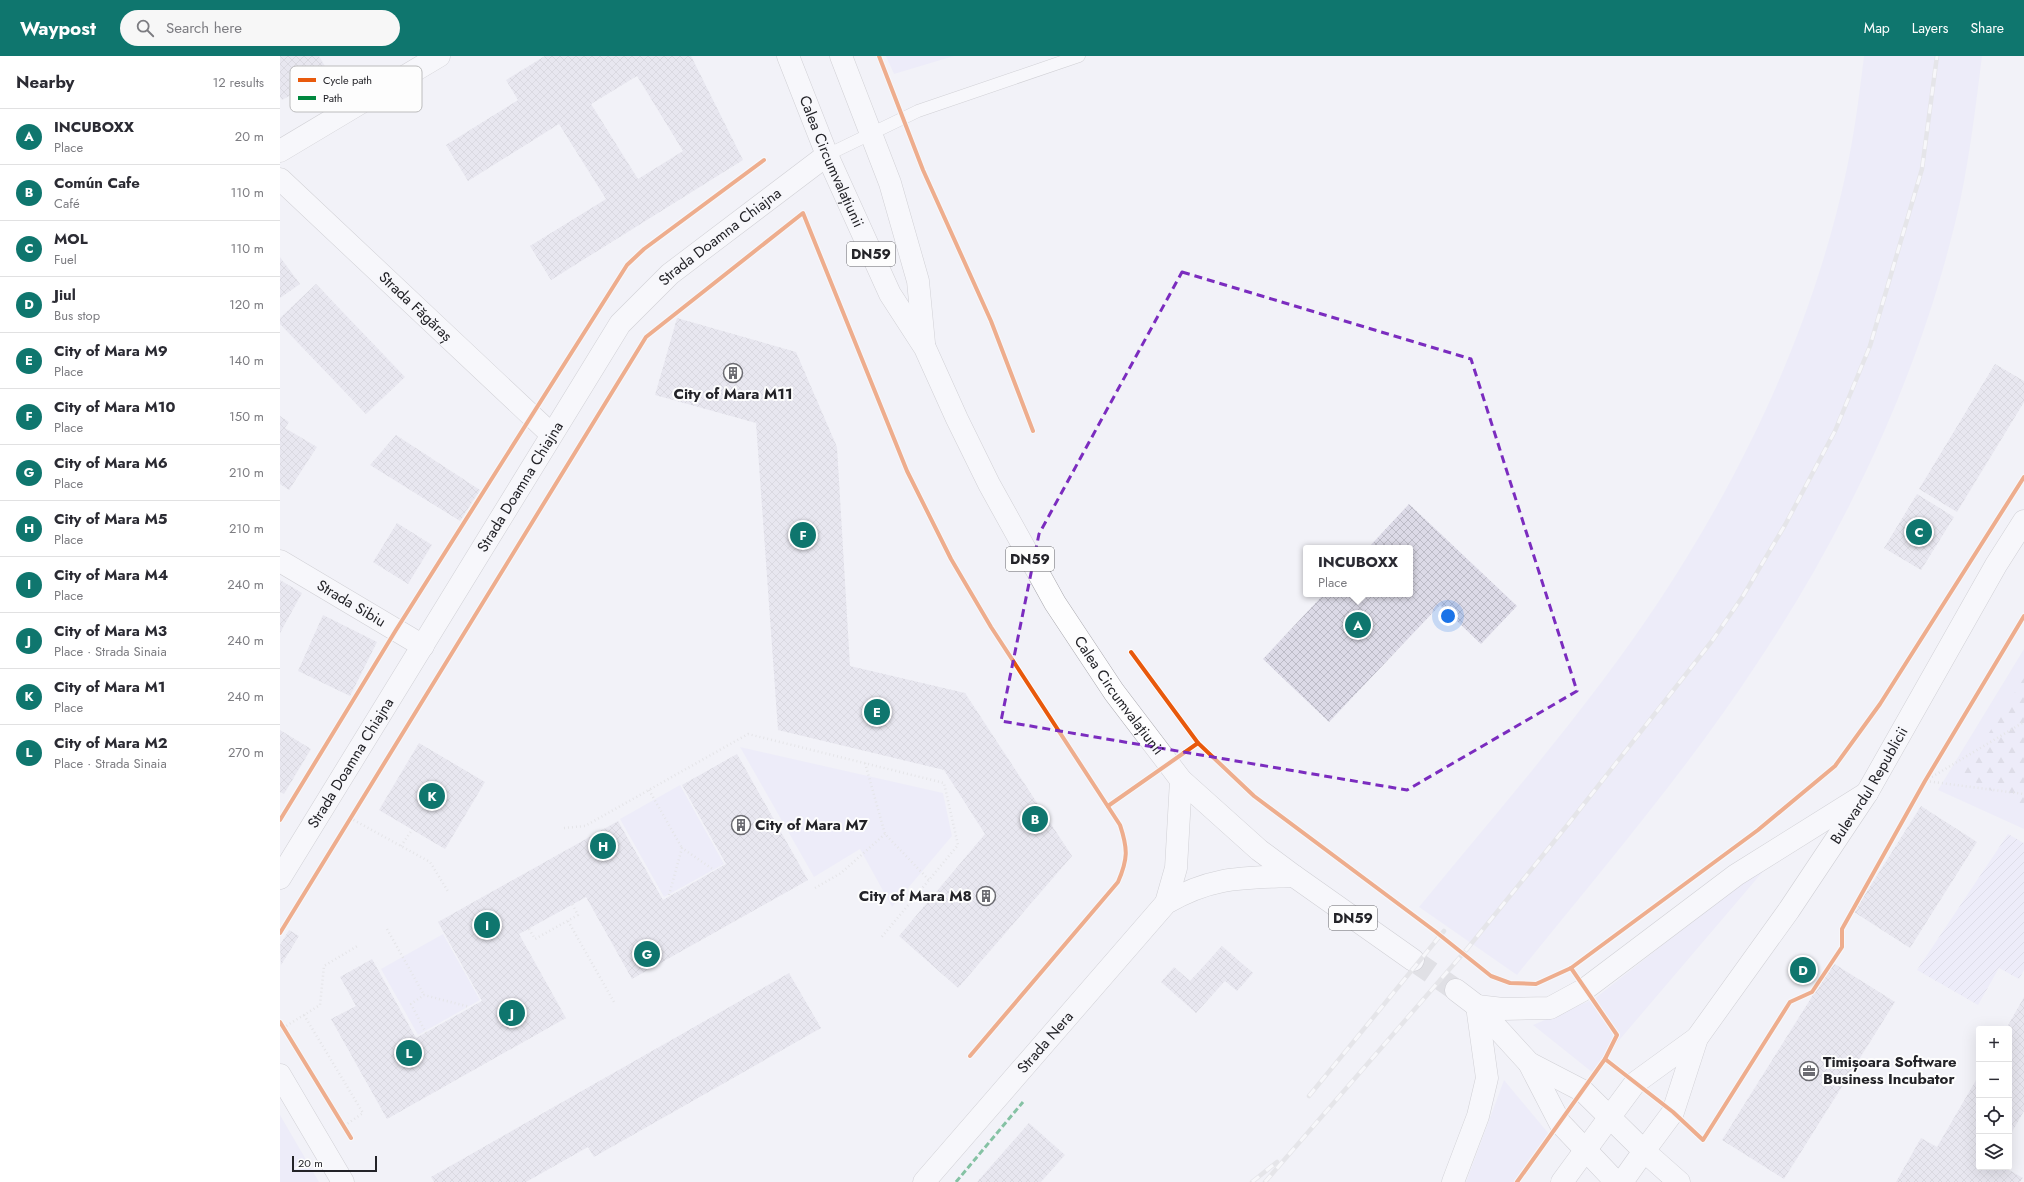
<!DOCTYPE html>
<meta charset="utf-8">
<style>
:root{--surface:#fff;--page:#f7f7f7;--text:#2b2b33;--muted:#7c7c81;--line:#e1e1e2;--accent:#0f766e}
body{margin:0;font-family:Jost,sans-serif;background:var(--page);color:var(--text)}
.controls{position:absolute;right:12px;bottom:12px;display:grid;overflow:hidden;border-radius:4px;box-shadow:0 4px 16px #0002}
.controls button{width:36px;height:36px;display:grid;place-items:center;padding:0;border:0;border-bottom:1px solid var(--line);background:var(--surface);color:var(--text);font:20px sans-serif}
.scale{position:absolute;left:12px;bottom:10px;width:85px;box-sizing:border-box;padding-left:4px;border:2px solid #232328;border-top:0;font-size:11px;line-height:14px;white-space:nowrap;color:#232328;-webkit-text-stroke:3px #fdfdfd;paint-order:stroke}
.you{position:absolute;left:1168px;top:560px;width:14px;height:14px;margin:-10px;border:3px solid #fff;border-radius:50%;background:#1a73e8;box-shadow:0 0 0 6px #1a73e833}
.badge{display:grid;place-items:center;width:26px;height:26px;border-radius:50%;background:var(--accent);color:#fff;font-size:13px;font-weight:700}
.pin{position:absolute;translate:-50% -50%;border:2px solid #fff;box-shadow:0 1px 4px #0006}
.popup{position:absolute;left:1023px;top:489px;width:110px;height:52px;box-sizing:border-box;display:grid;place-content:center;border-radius:4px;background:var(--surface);filter:drop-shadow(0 1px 3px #0005);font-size:13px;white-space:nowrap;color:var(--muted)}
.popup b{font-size:15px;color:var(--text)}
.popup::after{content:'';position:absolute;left:50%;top:100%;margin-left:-8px;border:8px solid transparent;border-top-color:var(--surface)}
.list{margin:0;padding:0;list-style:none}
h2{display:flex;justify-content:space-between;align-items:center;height:52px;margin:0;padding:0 16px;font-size:17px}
h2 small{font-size:13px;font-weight:400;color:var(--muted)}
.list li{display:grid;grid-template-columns:26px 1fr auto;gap:12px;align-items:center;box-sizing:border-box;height:56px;padding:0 16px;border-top:1px solid var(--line)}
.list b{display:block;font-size:15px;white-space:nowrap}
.list p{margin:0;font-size:13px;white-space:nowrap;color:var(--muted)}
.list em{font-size:13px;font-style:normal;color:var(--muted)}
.icon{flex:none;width:22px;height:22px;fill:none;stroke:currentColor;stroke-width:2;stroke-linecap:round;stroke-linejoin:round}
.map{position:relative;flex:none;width:1744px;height:1126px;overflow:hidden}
header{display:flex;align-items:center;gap:24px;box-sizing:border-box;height:56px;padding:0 20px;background:var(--accent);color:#fff}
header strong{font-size:19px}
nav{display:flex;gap:22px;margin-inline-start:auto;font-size:14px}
.search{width:280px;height:36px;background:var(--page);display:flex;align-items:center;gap:10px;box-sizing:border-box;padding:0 14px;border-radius:22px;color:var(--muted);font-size:15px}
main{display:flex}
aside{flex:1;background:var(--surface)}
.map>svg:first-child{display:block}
</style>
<header>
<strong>Waypost</strong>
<div class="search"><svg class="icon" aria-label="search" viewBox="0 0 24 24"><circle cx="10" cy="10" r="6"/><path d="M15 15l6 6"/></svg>Search here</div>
<nav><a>Map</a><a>Layers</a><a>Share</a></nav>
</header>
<main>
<aside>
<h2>Nearby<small>12 results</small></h2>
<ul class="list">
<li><span class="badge">A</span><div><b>INCUBOXX</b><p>Place</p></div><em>20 m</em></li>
<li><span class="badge">B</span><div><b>Común Cafe</b><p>Café</p></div><em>110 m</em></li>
<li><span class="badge">C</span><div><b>MOL</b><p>Fuel</p></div><em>110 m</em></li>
<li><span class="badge">D</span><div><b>Jiul</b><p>Bus stop</p></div><em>120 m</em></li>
<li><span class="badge">E</span><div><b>City of Mara M9</b><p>Place</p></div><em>140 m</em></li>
<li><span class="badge">F</span><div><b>City of Mara M10</b><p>Place</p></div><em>150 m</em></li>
<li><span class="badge">G</span><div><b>City of Mara M6</b><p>Place</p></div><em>210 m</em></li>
<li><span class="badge">H</span><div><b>City of Mara M5</b><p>Place</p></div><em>210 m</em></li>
<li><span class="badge">I</span><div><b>City of Mara M4</b><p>Place</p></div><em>240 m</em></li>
<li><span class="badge">J</span><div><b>City of Mara M3</b><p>Place · Strada Sinaia</p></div><em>240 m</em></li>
<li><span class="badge">K</span><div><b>City of Mara M1</b><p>Place</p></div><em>240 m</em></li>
<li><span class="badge">L</span><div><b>City of Mara M2</b><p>Place · Strada Sinaia</p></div><em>270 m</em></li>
</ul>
</aside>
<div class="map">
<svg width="1744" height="1126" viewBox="0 0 1744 1126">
<defs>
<pattern id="forest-firs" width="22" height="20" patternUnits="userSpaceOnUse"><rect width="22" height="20" fill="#e7e5fa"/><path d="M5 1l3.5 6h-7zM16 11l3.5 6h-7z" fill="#c6c4d6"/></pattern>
<pattern id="garden-furrows" width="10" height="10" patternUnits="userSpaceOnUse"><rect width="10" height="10" fill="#e7e5fa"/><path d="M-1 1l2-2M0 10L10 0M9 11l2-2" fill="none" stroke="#c6c4d6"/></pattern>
<pattern id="building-cross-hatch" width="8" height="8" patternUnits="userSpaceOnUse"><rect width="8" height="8" fill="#dcdae7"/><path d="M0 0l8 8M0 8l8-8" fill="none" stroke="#bcbbc6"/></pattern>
</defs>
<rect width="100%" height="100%" fill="#f2f2f8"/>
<g fill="#e7e5fa">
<path d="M606,0H674L614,18Z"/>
<path d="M1584,0H1702C1696,49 1690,98 1680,146C1644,308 1570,468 1478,606C1406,716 1319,817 1237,919L1139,851C1222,750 1309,651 1381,542C1465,414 1532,271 1565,121C1574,81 1579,41 1584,0Z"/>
<path d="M1744,593V773L1658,734Z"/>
<path d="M460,691L663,737L672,780L612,851L580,793L534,821Z"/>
<path d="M400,729L444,808L384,841L340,763Z"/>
<path d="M1497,799L1312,1016L1253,969L1314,943Z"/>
<path d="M163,878L200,944L138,979L101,913Z"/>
<path d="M1224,1024L1269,1078L1235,1126H1186Z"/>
<path d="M0,1059L39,1126H0Z"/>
</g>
<path fill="url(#forest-firs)" d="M1744,622V752L1682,719Z"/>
<path fill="url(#garden-furrows)" d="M1728,778L1744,787V914L1739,923L1719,912L1698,949L1637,914Z"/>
<g fill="url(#building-cross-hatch)" fill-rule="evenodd">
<path d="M0,0H39L49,17L2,44L0,41Z"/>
<path d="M265,0H411L463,104L271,224L250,190L326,143L279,68L188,125L166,89L238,44L226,24ZM357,20L403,95L358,123L311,48Z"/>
<path d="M0,201L20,228L0,242Z"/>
<path d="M36,228L125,321L86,358L0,268V262Z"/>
<path d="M397,262L516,296L557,391L570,610L685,637L792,800L678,932L619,880L705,778L664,714L498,674L476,367L375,339Z"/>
<path d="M1715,308L1744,325V346L1677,456L1639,433Z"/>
<path d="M0,360L9,366L5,372L37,391L9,434L0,428Z"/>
<path d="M116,379L200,434L180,465L90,409Z"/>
<path d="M1637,438L1674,461L1641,514L1604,492Z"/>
<path d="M1129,448L1237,550L1201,588L1160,549L1049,666L983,603L1044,538H1130V492H1088Z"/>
<path d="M117,467L152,489L128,528L93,506Z"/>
<path d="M0,524L22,537L0,577Z"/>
<path d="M43,559L97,586L70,640L18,615Z"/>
<path d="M0,674L31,693L4,738L0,736Z"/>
<path d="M139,687L205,726L165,793L99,754Z"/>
<path d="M457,698L528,824L352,923L306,841L239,878L286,962L107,1063L51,963L76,950L60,921L92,903L136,982L202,945L158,866L338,765L383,844L446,808L402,729Z"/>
<path d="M1641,750L1697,786L1630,892L1574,856Z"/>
<path d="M9,874L19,880L1,909L0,889Z"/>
<path d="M942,890L973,917L957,935L945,925L916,957L881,926L894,911L910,925Z"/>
<path d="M1553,907L1615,946L1504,1123L1442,1084Z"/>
<path d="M509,917L541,972L314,1101L308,1091L246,1126H154L151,1121Z"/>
<path d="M1744,941V1055L1729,1081V973H1726Z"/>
<path d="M1699,1019V1111H1724L1743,1122L1740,1126H1616L1641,1082L1657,1091Z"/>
<path d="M749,1067L785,1099L761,1126H697Z"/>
</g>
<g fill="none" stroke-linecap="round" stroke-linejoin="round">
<path stroke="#c9c9ce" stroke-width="22" stroke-dasharray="22 11" stroke-linecap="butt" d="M1133,904L1176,934"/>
<defs>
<path id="service" d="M547,99L638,55L799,0"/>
<g id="minor">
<path d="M0,95L159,0"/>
<path id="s1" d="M0,123L271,378"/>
<path id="s2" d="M0,505L143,590"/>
<path id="s3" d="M0,822L340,268L390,218L547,99"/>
<path d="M0,1019L63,1126"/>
</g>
<g id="tertiary">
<path d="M886,847L896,812L901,724"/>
<path id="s4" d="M644,1126L886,847C933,820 962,822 1014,820"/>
</g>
<g id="secondary">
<path d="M1329,1062L1355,1027L1417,982"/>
<path id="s5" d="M1399,1126L1364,1095L1393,1056L1417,982L1509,854L1587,737L1716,509L1744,465"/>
</g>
<g id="primary">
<path id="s6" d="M508,0L547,99L610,238L645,292L677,363L709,428L775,547L834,636L901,724L979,794L1014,820L1133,904"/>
<path d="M561,0L610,127L638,225L644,287"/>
<path d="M1176,934L1197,950L1249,1007L1280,1067L1336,1126"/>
<path d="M1197,950L1223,953L1270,952L1305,933L1456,819L1587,737"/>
<path d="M1249,1007L1303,1035L1364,1095L1342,1126"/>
<path d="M1173,1126L1198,1060L1207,1022L1197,950"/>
<path d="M1282,1126L1329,1062"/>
</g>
</defs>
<use href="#service" stroke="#a8a7ad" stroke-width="13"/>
<use href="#minor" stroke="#a8a7ad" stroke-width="23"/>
<use href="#tertiary" stroke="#a8a7ad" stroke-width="23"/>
<use href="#secondary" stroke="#a8a7ad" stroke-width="23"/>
<use href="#primary" stroke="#a8a7ad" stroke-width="23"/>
<g stroke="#d4d4d5" stroke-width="2.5" stroke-dasharray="1 3" stroke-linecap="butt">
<path d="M585,707L605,778L649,824"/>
<path d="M1645,725L1744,666"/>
<path d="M1646,725L1744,738"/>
<path d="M369,734L402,792"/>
<path d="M70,762L150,806L169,837"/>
<path d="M284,772L305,770L468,678L664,727L678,789L600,883"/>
<path d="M121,790L132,774"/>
<path d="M535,832L561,817L605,778"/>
<path d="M389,839L402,792L434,814"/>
<path d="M288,865L334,946"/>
<path d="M107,873L144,939"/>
<path d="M249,873L255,883L298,859L292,848"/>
<path d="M24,959L83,1057L64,1070"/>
<path d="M3,972L40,949L44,910L79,889"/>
<path d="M146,977L131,948L144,939L190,951"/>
</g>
<use href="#service" stroke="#fdfdfe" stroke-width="12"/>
<use href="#minor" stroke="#fdfdfe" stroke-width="22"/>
<use href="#tertiary" stroke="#fdfdfe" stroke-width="22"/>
<use href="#secondary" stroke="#fdfdfe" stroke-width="22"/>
<use href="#primary" stroke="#fdfdfe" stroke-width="22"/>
<defs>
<g id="rail">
<path d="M1029,1040L1164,875"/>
<path d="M972,1126L997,1106"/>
<path d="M985,1126L1187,893L1289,767L1432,585L1463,540L1505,469L1555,375L1590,290L1642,113L1657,0"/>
</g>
</defs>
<use href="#rail" stroke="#d5d5d8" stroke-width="4.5"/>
<use href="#rail" stroke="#fdfdfd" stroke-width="3" stroke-dasharray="9" stroke-linecap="butt"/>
<path stroke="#00873e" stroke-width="3" stroke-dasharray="6 3" stroke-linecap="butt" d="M676,1126L743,1046"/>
<defs>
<g id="cycleway">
<path d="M599,0L643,114L711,265L753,375"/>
<path d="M851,596L918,687L974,740L1156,876L1211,920L1230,927L1256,928L1291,912L1478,774L1555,710L1600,648L1744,421"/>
<path d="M828,750L918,687"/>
<path d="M0,764L116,574L347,209L364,193L484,104"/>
<path d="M0,877L366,281L523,157L627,415L671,503L711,571L840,769C848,793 848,803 838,826L690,1000"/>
<path d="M0,966L71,1082"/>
<path d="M1325,1003L1393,1056L1423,1084L1510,946L1532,936L1562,891V873L1645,725L1744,560"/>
<path d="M1237,1126L1325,1003L1337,979L1291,912"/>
</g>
</defs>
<use href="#cycleway" stroke="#fdfdfd" stroke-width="6"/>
<use href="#cycleway" stroke="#e8590c" stroke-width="4"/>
</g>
<path d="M0 0H1744V1126H0ZM902,216L1191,303L1297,635L1127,734L721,665L759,478Z" fill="#f2f2f8" fill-opacity=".55" fill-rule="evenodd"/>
<path fill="none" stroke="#7b2cbf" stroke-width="3" stroke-dasharray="8 5" stroke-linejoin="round" d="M902,216L1191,303L1297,635L1127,734L721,665L759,478Z"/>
<defs>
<symbol id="building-ring" viewBox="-11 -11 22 22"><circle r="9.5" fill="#fdfdfd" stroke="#6b6b71" stroke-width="1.5"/><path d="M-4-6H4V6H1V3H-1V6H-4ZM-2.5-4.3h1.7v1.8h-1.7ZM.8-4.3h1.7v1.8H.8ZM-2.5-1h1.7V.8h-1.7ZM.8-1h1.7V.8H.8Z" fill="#6b6b71"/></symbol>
<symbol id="office-ring" viewBox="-11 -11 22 22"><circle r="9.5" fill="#fdfdfd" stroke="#6b6b71" stroke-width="1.5"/><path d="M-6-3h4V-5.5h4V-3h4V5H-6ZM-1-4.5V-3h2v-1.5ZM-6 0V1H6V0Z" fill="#6b6b71"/></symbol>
</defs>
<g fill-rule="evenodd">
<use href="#building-ring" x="442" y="306" width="22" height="22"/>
<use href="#building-ring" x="450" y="758" width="22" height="22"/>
<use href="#building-ring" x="695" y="829" width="22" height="22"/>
<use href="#office-ring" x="1518" y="1004" width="22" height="22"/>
</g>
<g text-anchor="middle" stroke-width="4" stroke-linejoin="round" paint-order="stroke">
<g fill="#fdfdfd" stroke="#646468" stroke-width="1">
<rect x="567" y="186" width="48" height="24" rx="3"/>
<rect x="726" y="491" width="48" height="24" rx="3"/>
<rect x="1049" y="850" width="48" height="24" rx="3"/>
</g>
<g font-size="14" font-weight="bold" fill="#232328">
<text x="591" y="203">DN59</text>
<text x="750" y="508">DN59</text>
<text x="1073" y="867">DN59</text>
</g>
<g font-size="15" fill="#232328" stroke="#fdfdfd">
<text dy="5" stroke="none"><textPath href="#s6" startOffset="114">Calea Circumvalațiunii</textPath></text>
<text dy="5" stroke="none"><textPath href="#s3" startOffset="783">Strada Doamna Chiajna</textPath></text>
<text dy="5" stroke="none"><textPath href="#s1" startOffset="186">Strada Făgăraș</textPath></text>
<text dy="5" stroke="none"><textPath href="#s3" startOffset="459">Strada Doamna Chiajna</textPath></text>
<text dy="5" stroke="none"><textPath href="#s2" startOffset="83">Strada Sibiu</textPath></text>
<text dy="5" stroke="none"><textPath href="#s6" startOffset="722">Calea Circumvalațiunii</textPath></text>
<text dy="5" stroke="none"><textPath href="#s3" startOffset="135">Strada Doamna Chiajna</textPath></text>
<text dy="5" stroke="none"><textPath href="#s5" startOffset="479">Bulevardul Republicii</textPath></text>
<text dy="5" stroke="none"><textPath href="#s4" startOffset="185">Strada Nera</textPath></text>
</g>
<g font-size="15" font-weight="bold" fill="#232328" stroke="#fdfdfd" text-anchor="start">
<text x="453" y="343" text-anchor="middle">City of Mara M11</text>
<text x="475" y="774">City of Mara M7</text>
<text x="692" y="845" text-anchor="end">City of Mara M8</text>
<text x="1543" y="1011">Timișoara Software<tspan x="1543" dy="17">Business Incubator</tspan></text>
</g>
</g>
<rect x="10" y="10" width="132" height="46" rx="6" fill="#fdfdfd" stroke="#bcbcbd" stroke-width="1"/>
<rect x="18" y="22" width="18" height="4" fill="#e8590c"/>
<rect x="18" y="40" width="18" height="4" fill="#00873e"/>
<g font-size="11" fill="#232328">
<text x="43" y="28">Cycle path</text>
<text x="43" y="46">Path</text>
</g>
</svg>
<div class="controls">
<button>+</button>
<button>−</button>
<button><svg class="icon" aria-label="locate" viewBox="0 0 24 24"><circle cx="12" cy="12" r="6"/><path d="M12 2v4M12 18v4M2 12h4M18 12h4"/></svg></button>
<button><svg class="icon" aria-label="layers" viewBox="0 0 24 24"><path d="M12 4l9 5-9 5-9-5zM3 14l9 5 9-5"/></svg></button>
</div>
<div class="scale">20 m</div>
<div class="you"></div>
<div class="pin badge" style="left:1078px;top:569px">A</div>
<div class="popup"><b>INCUBOXX</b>Place</div>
<div class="pin badge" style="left:755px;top:763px">B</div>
<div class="pin badge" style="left:1639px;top:476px">C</div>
<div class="pin badge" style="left:1523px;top:914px">D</div>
<div class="pin badge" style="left:597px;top:656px">E</div>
<div class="pin badge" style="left:523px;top:479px">F</div>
<div class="pin badge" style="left:367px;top:898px">G</div>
<div class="pin badge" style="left:323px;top:790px">H</div>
<div class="pin badge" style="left:207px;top:869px">I</div>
<div class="pin badge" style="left:232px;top:957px">J</div>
<div class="pin badge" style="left:152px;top:740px">K</div>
<div class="pin badge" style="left:129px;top:997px">L</div>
</div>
</main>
